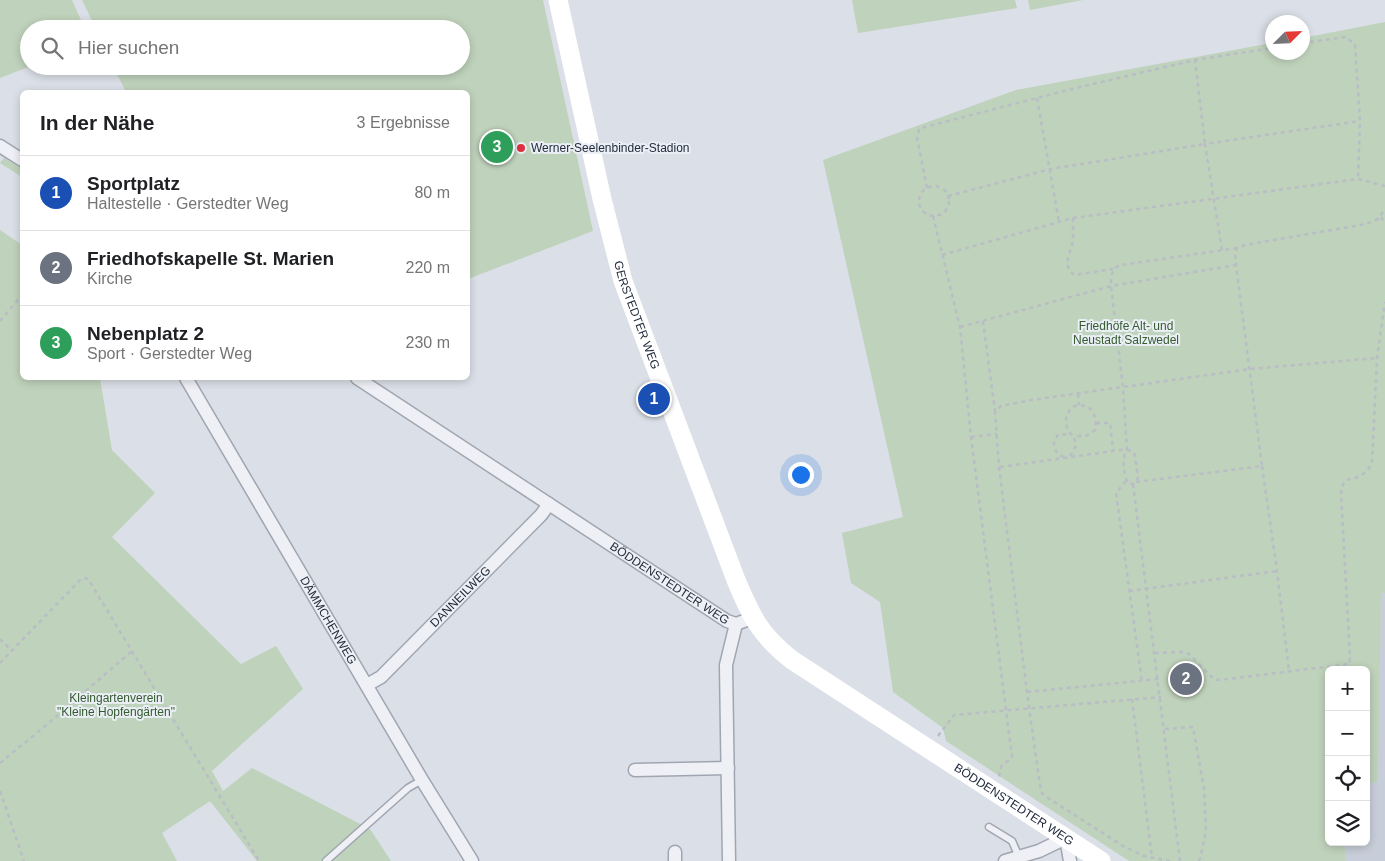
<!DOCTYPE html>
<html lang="de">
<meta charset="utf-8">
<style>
:root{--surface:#fff;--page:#f2f2f2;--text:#202124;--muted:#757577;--line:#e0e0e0;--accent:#b45309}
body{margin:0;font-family:Arial,sans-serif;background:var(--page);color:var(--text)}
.controls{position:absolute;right:15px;bottom:15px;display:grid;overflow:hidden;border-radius:8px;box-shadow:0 2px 8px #0003}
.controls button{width:45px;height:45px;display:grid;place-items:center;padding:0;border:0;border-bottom:1px solid var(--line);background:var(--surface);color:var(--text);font:25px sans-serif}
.compass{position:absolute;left:1265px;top:15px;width:45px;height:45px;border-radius:50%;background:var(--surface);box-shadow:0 2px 8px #0003;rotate:66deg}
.you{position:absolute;left:800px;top:474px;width:18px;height:18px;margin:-12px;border:4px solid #fff;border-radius:50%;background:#1a73e8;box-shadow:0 0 0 8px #1a73e833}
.badge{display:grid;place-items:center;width:32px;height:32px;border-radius:50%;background:var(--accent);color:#fff;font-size:16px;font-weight:700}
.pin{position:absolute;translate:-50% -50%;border:2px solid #fff;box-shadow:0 1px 5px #0006}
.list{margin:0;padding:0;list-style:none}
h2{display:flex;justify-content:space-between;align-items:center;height:65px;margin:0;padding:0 20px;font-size:21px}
h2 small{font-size:16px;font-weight:400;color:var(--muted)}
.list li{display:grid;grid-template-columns:32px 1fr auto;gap:15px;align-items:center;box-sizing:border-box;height:75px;padding:0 20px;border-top:1px solid var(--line)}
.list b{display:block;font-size:19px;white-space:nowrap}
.list p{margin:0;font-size:16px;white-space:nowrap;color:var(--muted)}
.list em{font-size:16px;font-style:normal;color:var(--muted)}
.icon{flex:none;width:28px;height:28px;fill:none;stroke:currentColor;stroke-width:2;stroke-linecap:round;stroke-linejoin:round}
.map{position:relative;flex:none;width:1385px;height:861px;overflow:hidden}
.search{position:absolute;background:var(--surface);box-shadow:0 2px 8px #0003;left:20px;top:20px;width:450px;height:55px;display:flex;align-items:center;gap:12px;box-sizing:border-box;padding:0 18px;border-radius:28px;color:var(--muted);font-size:19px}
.panel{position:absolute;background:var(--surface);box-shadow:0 2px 8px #0003;left:20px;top:90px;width:450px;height:290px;border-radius:8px}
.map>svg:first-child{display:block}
</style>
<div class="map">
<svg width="1385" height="861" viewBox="0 0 1385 861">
<rect width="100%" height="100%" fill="#dbdfe7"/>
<path fill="#c8ced9" d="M1381,593H1385V861H1346L1344,842H1366V784L1377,782Z"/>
<g fill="#bfd2bb">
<path d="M0,0H72L85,29H29V66H31L0,78Z"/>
<path d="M82,0H543L593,231L468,279V92H126L113,66H461V29H96Z"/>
<path d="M852,0H1015L1017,8L858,33Z"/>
<path d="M1028,0H1083L1030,10Z"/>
<path d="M1385,22V593H1381L1378,782L1366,784V670H1329V842H1344L1346,861H1129L946,741L943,728L893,692L880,602L851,583L842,533L903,517L823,160L1016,90L1272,43V52H1302L1303,38Z"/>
<path d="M4,158L22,169V177L0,163Z"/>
<path d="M0,230L22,245V378H100L112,450L155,493L112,537L241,664L276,646L303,689L212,771L223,791L252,768L370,829L391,861H257L210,801L162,833L177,861H0Z"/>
</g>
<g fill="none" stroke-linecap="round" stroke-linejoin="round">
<defs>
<g id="lane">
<path d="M989,827L1012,841L1019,857"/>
<path d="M326,861L408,788L422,780"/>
</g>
<g id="street">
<path d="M0,146L22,160"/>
<path id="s1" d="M186,378L422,780L472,861"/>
<path id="s2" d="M357,378L727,621L736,624L752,618"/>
<path id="s3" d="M367,685L381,677L541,515L549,504"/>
<path d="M635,770L728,768"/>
<path d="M675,852V861"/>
<path d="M729,861L726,665L736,624"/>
<path d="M1005,861L1039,851L1066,838L1070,861"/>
</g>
</defs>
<use href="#lane" stroke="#a0a6b1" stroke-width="9"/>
<use href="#street" stroke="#a0a6b1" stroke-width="15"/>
<g stroke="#b9bdc5" stroke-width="2.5" stroke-dasharray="4 4" stroke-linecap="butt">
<path d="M1302,43L1346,37L1355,45L1360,121L1358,179"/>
<path d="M1037,98L1059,222"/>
<circle cx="934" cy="201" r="15"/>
<path d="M927,188L917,137L919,129L921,128L1076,88L1195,60L1272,48"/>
<path d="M948,196L1051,169L1205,144L1195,60"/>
<path d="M933,216L960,327L971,437L1012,757L1001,767L999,777"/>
<path d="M1381,217L1385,224"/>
<path d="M1073,218V241L1067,262L1069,270L1074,275L1113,269"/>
<path d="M1222,250L1205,144L1360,121"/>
<path d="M942,255L1073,218L1358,179L1385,186"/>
<path d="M0,321L22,295"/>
<path d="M983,321L995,411"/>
<path d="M960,327L1111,286L1236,265"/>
<path d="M1078,394L1079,405"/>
<path d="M1096,423H1110L1113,450"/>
<path d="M1072,435C1063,426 1064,412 1075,406C1091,402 1098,416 1095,430L1086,436H1074"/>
<path d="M971,437L997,434"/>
<path d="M1127,450L1132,451L1135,455L1138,478L1133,484L1128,483C1123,474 1122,456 1127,449L1123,388L1111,286C1111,277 1111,268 1121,265L1237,248"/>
<path d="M1070,456L1076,446L1074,437"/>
<path d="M1064,457C1056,455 1054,448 1054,441L1058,435L1069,434"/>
<path d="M1262,466L1277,571L1289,671"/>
<path d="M1000,467L1127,449"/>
<path d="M1126,481L1116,493L1142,682"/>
<path d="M1136,482L1262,466L1236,265L1235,253L1237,248L1245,245L1366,224L1378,219L1385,209"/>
<path d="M1133,484L1180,861"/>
<path d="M1129,591L1277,571"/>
<path d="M0,639L12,651"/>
<path d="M1155,653L1184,652L1189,654L1214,679L1219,680L1349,664L1350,658L1341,493C1344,475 1347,482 1360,476C1365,474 1369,468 1372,464L1377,358L1385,302"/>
<path d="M0,663L81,579L86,578L90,582L259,861"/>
<path d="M1027,692L1159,679"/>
<path d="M1132,699L1152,858"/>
<path d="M1165,729L1193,727L1204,789L1206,831L1200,859L1198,861"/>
<path d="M938,736L954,715L1161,697"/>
<path d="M0,763L44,727L132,651"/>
<path d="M0,791L24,861"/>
<path d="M1170,861L1144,856L1123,846L1045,796L1041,792L1029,708L999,467L995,412L1001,406L1031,400L1250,369L1377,358"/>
</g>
<use href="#lane" stroke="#eef0f5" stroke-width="6"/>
<use href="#street" stroke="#eef0f5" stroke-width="12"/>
<path stroke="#fff" stroke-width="19" id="s4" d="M558,0L602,199L623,281L736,580C751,616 760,635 792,660L1101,861"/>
</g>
<circle fill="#db3140" stroke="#eaeef5" stroke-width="2" cx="521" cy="148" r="5"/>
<g text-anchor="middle" stroke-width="4" stroke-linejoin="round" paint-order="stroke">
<g font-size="12" fill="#232c3e" stroke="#eaeef5" text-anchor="start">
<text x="531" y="152">Werner-Seelenbinder-Stadion</text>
</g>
<g font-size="12" fill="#232c3e" stroke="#eaeef5">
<text dy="4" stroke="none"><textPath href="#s4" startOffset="325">GERSTEDTER WEG</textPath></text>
<text dy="4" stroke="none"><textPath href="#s2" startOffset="374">BÖDDENSTEDTER WEG</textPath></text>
<text dy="4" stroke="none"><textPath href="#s3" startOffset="129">DANNEILWEG</textPath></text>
<text dy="4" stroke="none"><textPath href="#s1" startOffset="281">DÄMMCHENWEG</textPath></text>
<text dy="4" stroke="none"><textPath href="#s4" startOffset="972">BÖDDENSTEDTER WEG</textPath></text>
</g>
<g font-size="12" fill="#355b2f" stroke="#eaeef5">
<text x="1126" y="330">Friedhöfe Alt- und<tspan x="1126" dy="14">Neustadt Salzwedel</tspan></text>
<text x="116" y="702">Kleingartenverein<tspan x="116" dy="14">"Kleine Hopfengärten"</tspan></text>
</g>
</g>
</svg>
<div class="controls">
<button>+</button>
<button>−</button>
<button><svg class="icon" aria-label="locate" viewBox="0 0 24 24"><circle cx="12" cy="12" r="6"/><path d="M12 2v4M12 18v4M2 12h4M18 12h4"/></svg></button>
<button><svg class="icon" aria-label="layers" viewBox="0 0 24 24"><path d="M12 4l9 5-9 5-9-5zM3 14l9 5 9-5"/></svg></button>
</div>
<svg class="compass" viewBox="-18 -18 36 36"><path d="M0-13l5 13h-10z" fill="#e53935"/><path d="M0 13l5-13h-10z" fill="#757577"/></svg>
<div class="you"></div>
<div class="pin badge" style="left:654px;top:399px;background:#1a4fb4">1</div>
<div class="pin badge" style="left:1186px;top:679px;background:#6b7280">2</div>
<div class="pin badge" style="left:497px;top:147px;background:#2e9e5b">3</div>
<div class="search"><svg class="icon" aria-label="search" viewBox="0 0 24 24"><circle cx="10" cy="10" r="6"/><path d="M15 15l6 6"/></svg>Hier suchen</div>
<section class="panel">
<h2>In der Nähe<small>3 Ergebnisse</small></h2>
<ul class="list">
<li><span class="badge" style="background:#1a4fb4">1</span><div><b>Sportplatz</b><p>Haltestelle · Gerstedter Weg</p></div><em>80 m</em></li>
<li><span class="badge" style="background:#6b7280">2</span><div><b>Friedhofskapelle St. Marien</b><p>Kirche</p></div><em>220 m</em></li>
<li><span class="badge" style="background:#2e9e5b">3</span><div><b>Nebenplatz 2</b><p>Sport · Gerstedter Weg</p></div><em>230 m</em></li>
</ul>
</section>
</div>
